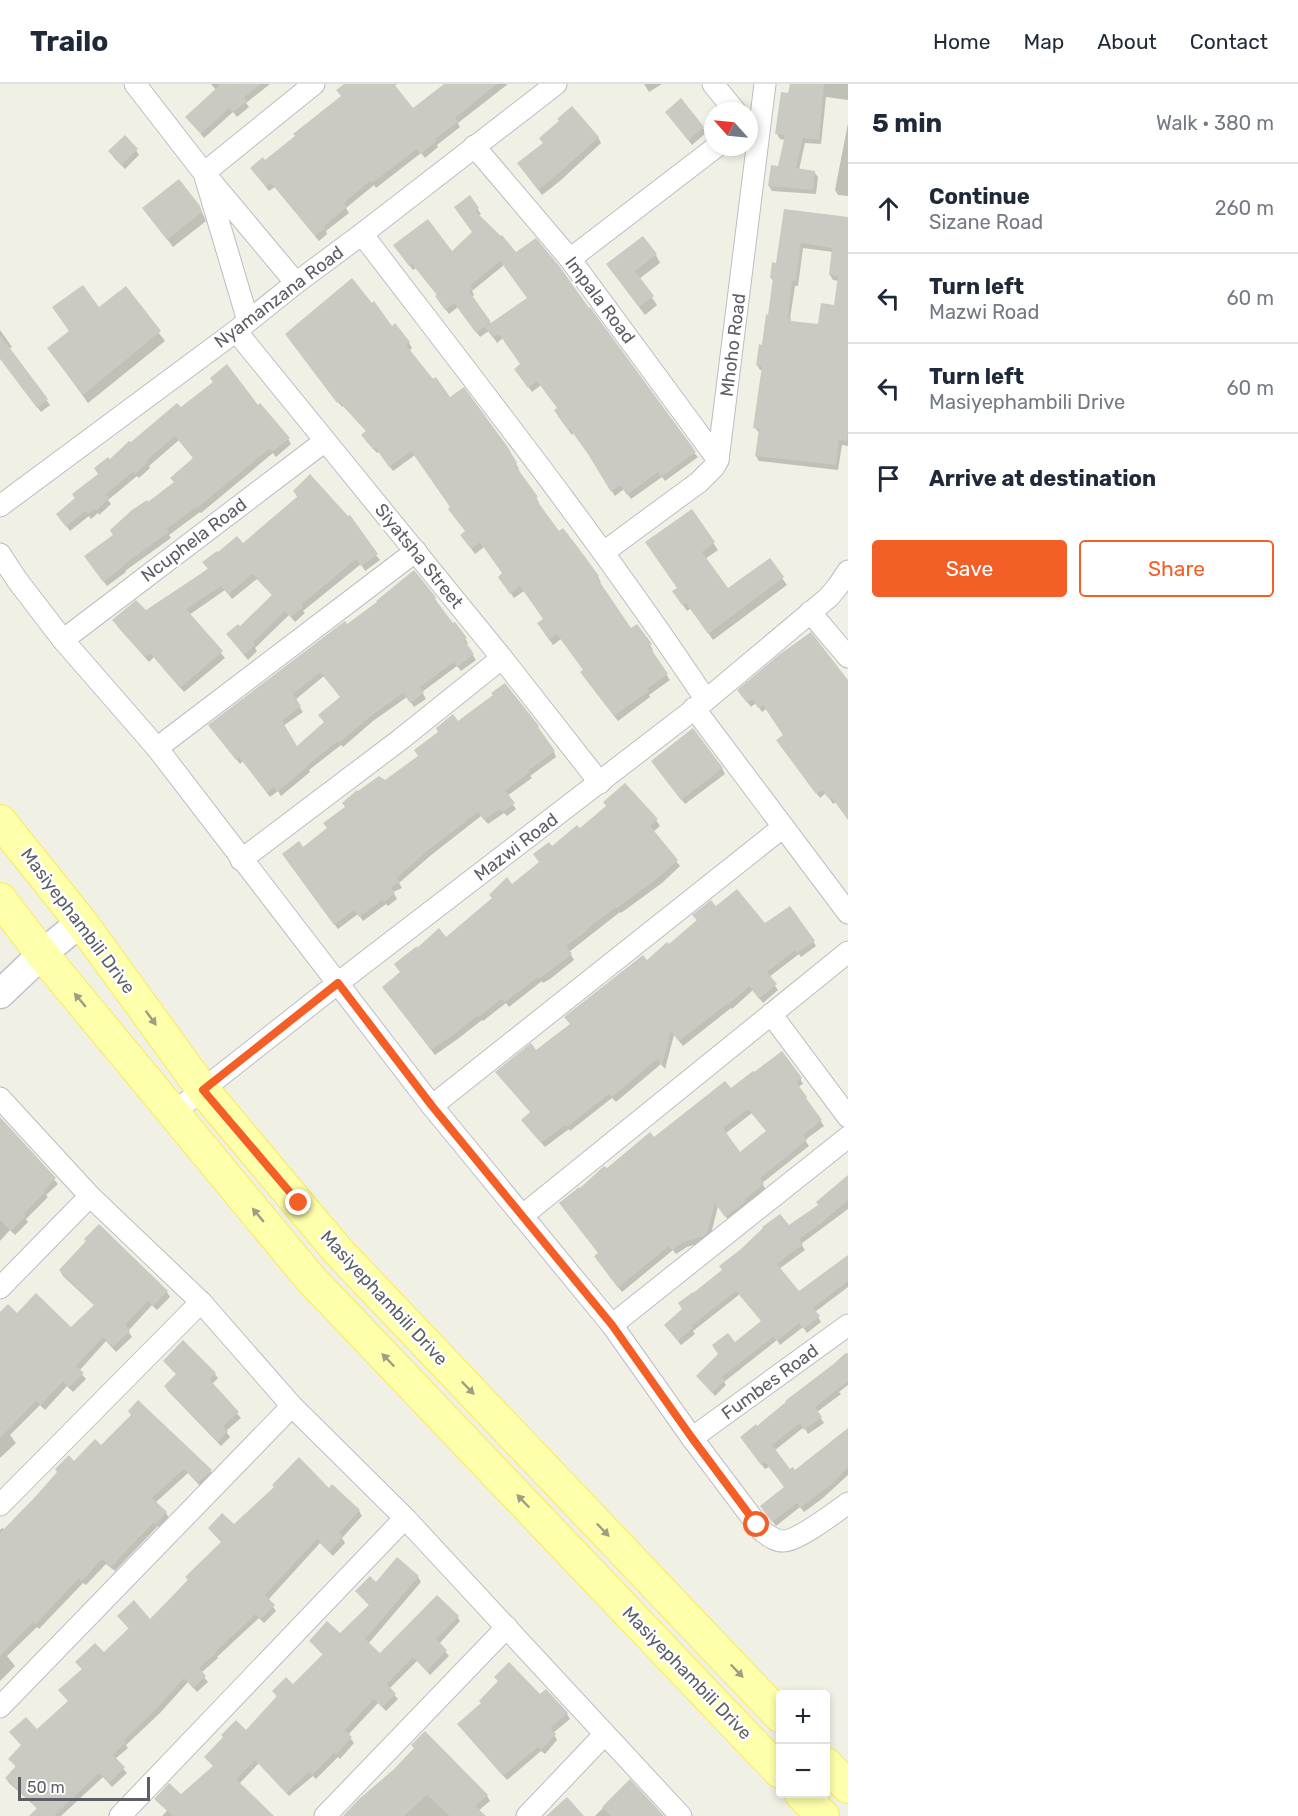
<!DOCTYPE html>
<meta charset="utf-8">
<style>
:root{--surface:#fff;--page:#f6f6f7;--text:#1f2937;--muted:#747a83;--line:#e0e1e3;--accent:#f45e27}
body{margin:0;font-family:Rubik,sans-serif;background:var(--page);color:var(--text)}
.controls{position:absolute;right:18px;bottom:18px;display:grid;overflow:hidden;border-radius:6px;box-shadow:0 3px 9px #0003}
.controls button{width:54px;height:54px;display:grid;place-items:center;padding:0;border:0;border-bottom:2px solid var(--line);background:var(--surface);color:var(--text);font:30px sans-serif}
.compass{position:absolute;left:704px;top:18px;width:54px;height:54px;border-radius:50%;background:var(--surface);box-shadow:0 3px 9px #0003;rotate:297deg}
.scale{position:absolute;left:18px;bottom:15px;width:132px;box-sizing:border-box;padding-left:6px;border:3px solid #5d5f66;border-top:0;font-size:16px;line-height:21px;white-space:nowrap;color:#5d5f66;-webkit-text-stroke:4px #fff;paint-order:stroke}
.stop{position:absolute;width:18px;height:18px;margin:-14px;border:4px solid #f45e27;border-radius:50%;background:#fff}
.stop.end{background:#f45e27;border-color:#fff;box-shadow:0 2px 6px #0008}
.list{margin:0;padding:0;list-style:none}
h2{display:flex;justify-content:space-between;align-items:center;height:78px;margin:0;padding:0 24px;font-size:26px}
h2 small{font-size:20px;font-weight:400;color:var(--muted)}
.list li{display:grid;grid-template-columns:39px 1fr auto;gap:18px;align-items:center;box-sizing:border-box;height:90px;padding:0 24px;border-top:2px solid var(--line)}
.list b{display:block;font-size:22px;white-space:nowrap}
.list p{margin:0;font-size:20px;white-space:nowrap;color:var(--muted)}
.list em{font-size:20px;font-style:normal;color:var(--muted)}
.actions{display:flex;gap:12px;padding:18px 24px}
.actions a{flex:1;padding:14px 0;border:2px solid var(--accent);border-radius:6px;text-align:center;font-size:21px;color:var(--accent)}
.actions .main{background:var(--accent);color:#fff}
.icon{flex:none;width:33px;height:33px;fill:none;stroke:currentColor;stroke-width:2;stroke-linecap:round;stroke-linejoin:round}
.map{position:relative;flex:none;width:848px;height:1732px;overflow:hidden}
header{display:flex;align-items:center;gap:36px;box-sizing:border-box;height:84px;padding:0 30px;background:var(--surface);border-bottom:2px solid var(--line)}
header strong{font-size:28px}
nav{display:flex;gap:33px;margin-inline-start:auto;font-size:21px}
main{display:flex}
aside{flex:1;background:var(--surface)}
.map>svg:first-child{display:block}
</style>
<header>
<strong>Trailo</strong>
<nav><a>Home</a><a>Map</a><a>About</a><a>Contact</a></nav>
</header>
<main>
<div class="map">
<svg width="848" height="1732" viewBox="0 0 848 1732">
<rect width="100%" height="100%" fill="#f0f0e5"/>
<g fill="#0003" fill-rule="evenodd">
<path d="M211,0H270L246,19L249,23L237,33L233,28L204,54L187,33L216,6Z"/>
<path d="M346,0H397L394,2L412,26L446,0H508L458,39L460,43L437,61L438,63L425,74L421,69L376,104L374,101L346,124L349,129L326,147L327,150L319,157L275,103L269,107L255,89L265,78L342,13Z"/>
<path d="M644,0H662L649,8Z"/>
<path d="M791,0H848V16L826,13L821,60L805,59L799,86L814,88L818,93L816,110L772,107L769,102L779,83L786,56L780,55L777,50Z"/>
<path d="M670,33L703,44L706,49L692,61Z"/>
<path d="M848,39V112L838,111L835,106Z"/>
<path d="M598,53L601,59L560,97L542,111L522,84Z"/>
<path d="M136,66L139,71L125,85L113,73Z"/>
<path d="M469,113L481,130L478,132L698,373L665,397L662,393L631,415L624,405L615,412L593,376L574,349L572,351L558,332V324L541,301L532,308L519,290L522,281L503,254L497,259L489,247L480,253L458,223L449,230L440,218L438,212L416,184L413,186L398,166L452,170L474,148ZM504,181L528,215L491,241L472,213L474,211L472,207Z"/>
<path d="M199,122L206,137L173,163L144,124Z"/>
<path d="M785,127L848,135V362L842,361L838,386L759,377L756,372L760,350L755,344L763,286H760L757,281L769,232L774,198L771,194L778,180ZM803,164L833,168L830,191L833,196L839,197L835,223L820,242L792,238L790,235L795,202H798Z"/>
<path d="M656,171L660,179L639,195L657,221L645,231L613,188Z"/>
<path d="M125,204L165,257L88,319L49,265L70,248L54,224L99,225Z"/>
<path d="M392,244L409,259L412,264L409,267L450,315L506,363L519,385L517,387L536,413L539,419L538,420L559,449L598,493L601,498L599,500L630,547L650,561L653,566L651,568L670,596L649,611L650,613L618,637L585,594V587L561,555L553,561L542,545L545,536L524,507L514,514L503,498L504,490L484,463L475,470L465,456L466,448L452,424L415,371L393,387L379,368L377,369L366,357L367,348L343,322L342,323L290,256Z"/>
<path d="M0,246L12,263L2,270L0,268Z"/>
<path d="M12,270L50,321L41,328L6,282Z"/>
<path d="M257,323L288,355L291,360L276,373L273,369L201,429L200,428L169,451L171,454L125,487L126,488L107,502L89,477L114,451L176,399L194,375L179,356L149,382L150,384L139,394L137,392L108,416L111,420L99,431L98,429L91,435L89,432L70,447L61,435L77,415L110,377L180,325Z"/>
<path d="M294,407L376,471L380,476L365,487L361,480L303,527L305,529L295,538L289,531L255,564L257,567L248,576L231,555L239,544L273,512L257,495L232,515L225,506L189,531L225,574L184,608L154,573L149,578L117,542L145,528L243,461L298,414Z"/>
<path d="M691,427L718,466L705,475L727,507L769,476L787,501L713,556L691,524L687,527L678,514Z"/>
<path d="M434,512L437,520L465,555L468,559L466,561L476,576L461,587L457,582L422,608L426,615L414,623L407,613L373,637L343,663L341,661L309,686L310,688L281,712L278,707L270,713L243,677L240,680L213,646L346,542ZM324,592L341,613L325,639L296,664L283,642L303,628L295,616Z"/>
<path d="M848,599V735L836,718L833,720L826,709L820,714L781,661L785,651L766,625L762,628L756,619L751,623L742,611Z"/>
<path d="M457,639L554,668L556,673L530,692L532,694L507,712L516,725L507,732L504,729L488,740L481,732L430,772L399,799L402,804L393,808L397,815L388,822L386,820L363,837L358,830L338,845L287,775L303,766L385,698L419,673Z"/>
<path d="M656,683L722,684L725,690L685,720Z"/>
<path d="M656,736L660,742L653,748L680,782L662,799L621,829L620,828L569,868L574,876L550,895L543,899L542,897L509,923L506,919L483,937L482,936L459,954L435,971L388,909L446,855L540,779L552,764L580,746Z"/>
<path d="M716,824L813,857L816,862L801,873L799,870L769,893L778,906L763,919L753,906L732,925L731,924L683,962L674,951L665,985L661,980L616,1018L612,1014L570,1047L569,1045L545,1063L526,1041L531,1029L536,968L698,837L694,832Z"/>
<path d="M800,994L803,1000L798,1003L824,1042L805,1056L809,1062L762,1099L766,1106L729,1137L718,1122L710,1154L707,1157L687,1163L676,1170L673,1166L622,1208L599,1178V1170L580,1106L654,1055L730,1006ZM752,1029L767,1048L740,1070L725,1050Z"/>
<path d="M0,1035L58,1100L46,1111L48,1113L26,1135L28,1138L15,1151L10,1146L0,1157Z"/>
<path d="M848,1094V1125L801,1160L805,1166L779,1185L799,1209L848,1173V1203L815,1228L821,1238L807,1249L803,1243L780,1261L777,1256L724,1298L726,1301L715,1312L698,1292L734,1260L762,1238L740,1210L693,1247L695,1250L681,1261L669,1246L789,1143L820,1122Z"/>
<path d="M60,1186L167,1208L170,1213L157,1226L152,1221L128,1247L132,1253L116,1268L106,1257L79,1287L86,1295L73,1308L67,1302L45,1326L40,1321L10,1351L16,1359L0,1374V1230L17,1231L71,1245L95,1222L63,1192Z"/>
<path d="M846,1269L848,1271V1301L839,1308L841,1310L817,1328L824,1339L808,1350L804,1343L774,1367L790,1388L795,1389L848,1346V1391L823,1414L804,1428L800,1423L776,1442L765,1427L786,1404L769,1383L765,1385L745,1358L757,1344L838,1279L837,1277Z"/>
<path d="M165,1278L215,1290L218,1294L212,1300L241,1334L226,1347L230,1353L221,1362L168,1307L165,1302L177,1291Z"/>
<path d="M101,1363L210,1386L214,1392L202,1404L188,1389L155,1419L166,1429L169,1434L160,1444L158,1442L115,1487L106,1480L86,1501L83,1499L39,1545L37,1543L7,1572L15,1582L0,1597V1446L2,1444L5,1446L74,1379Z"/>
<path d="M332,1402L359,1427L362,1432L342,1454L345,1459L333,1472L320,1459L268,1516L276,1527L264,1539L259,1534L217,1573L218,1574L201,1589L208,1598L197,1608L188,1598L160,1629L126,1661L128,1664L115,1675L127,1689L112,1703L103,1693L61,1732H31L38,1725L9,1699L6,1694L16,1683L10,1675L22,1662L11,1649L37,1647L69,1618L83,1586L77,1578L104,1571L130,1546L122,1537H150L222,1459L210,1445L234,1442L329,1406Z"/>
<path d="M418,1493L421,1498L368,1560L380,1571L457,1532L460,1537L439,1560L449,1572L430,1591L417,1577L389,1605L398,1615L386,1627L378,1619L348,1651L354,1659L340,1675L338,1673L316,1695L313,1692L289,1712L259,1679L239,1700L268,1732H162L167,1727L156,1715L181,1712L214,1683L206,1673L246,1648L277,1613L274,1607L293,1602L323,1571L310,1557L340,1551L370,1522L357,1508L376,1500Z"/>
<path d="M540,1612L567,1630L570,1635L553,1649L557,1656L545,1670L541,1667L507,1696L462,1645Z"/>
<path d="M425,1649L487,1712L490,1717L478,1727L483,1732H345L394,1687L415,1665Z"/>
<path d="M630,1697L662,1732H595Z"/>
</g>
<g fill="#cbcac2" fill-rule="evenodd">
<path d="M221,0H261L244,13L247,17L233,28L229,24L201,50L185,33Z"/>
<path d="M344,0H394L413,24L444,0H497L455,34L458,38L435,55L436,57L421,70L417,65L372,99L370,97L344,119L347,123L324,142L326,144L315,152L271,99L266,103L250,84L263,73L265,76L295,52L293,50L341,12L336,6Z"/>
<path d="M790,0H824L819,56L803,54L796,84L815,87L813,106L768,102L771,81L778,82L785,51L775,50L781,8L788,9Z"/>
<path d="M681,14L704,43L688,56L665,28Z"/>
<path d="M572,22L599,53L557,91L538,106L517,79L543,59L539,54L559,37L557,35Z"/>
<path d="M125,51L138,65L121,81L108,67Z"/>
<path d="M179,95L200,122L202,128L167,156L142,124Z"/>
<path d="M470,111L479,124L475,127L501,152L502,151L516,168L536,154L560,183L589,224L590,223L696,368L661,393L658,388L627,411L620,401L611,408L588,370L570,345L568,346L554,326L557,324L537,297L528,304L514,285L520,280L499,250L493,254L485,243L527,214L500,177L470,202L473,205L469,207L491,238L476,249L454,219L445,226L435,212L437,211L412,180L409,182L393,161L428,135L452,167L472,148L454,123Z"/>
<path d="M784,125L848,133V348L847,357L839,356L836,381L755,372L759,345L753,344L762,282L756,281L759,260L762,261L766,230L768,231L773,194H770L772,178L776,179ZM801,159L832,164L829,191L838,192L834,221L821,219L818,240L791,237V234L788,233L792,197H796Z"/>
<path d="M643,152L657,170L635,187L654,212L639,223L606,180Z"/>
<path d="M352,194L372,219L374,217L392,242L395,239L410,258L406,261L433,295L436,293L450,313L464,303L507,362L517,379L515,381L538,413L535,414L559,447L563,444L580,466L599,492L597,494L631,544L637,540L652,560L649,562L668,590L647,605L649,607L614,632L580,588L583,586L557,550L549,556L537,539L543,535L520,502L510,510L498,493L502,489L480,458L471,465L460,451L465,447L448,425L450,423L411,367L389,383L375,363L373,365L361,351L366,347L339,317L337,319L285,250Z"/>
<path d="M83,201L99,223L126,202L161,247L83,311L47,264L69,247L52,223Z"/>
<path d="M0,251L48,315L37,324L0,275Z"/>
<path d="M227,280L258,321L260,319L290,354L272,368L269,365L197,424L196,423L167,445L169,448L123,481L124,482L103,498L84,472L113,451L110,446L132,426L147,416L148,418L174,398L170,394L193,374L175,352L147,376L148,378L135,390L133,388L106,410L109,414L96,427L94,425L88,430L85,427L66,443L56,430L75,414L72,410L98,390L94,384L108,373L110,375L129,357L131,358L177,319L181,323L213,298L210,294Z"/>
<path d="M310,390L348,432L350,431L378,470L361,482L356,475L301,521L303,523L291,533L285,527L253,558L255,561L244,571L226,550L238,540L240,542L272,511L253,490L228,510L221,502L186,525L223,567L180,604L150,569L145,573L112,536L136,516L146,526L208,485L202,478L217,467L218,468L237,452L243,459L298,412L293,407Z"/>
<path d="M692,425L715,458L702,468L728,504L770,474L784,493L708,550L686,519L682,521L672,507L677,504L645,458Z"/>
<path d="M414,486L435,512L436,514L435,515L453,539L455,538L467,554L464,556L474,570L457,583L454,578L420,603L424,609L410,619L403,609L371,632L339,659L338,657L308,681V682L277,708L274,703L267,709L239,673L236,676L208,641L345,537L347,540L377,518L376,517ZM320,588L340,613L318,631L324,638L297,662L282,637L301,622L293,610Z"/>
<path d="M811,548L848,596V736L832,714L830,716L822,706L816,710L776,656L783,651L763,621L758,624L752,615L747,619L737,606L780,570Z"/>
<path d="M505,599L539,642L538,643L555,667L529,686L530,688L505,707L515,719L503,728L500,725L484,736L478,728L427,767L397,794L400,798L391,803L395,809L384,818L382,816L359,833L354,826L334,841L282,770L299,757L303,763L327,744L323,739L345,723L342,719L357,706L358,707L379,692L385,696L418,672L414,666L438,648L436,644L453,630L458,637L493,611L491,609Z"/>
<path d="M693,644L723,684L681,716L651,677Z"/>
<path d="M625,699L658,735L650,742L678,776L659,793L617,824L616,823L587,845L588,846L566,862L572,870L547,889L539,895L538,893L505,918L501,915L479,933L478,931L456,949L431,966L382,903L400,888L394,880L417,862V864L439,844L446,853L492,814L489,811L507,793L512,800L539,778L533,770L549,758L552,762L577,741L580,744L606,722L603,718Z"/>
<path d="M737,805L765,839L790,822L815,857L797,869L795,866L767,888L777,900L759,915L749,902L728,921L727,920L679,957L671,948L662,982L657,975L612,1013L609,1010L567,1043L565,1041L541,1059L521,1036L530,1028L495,988L531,959L536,966L570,940L564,933L643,871L647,876L667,858L669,860L697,836L692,831L711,816L716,822Z"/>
<path d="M782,967L802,994L796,998L807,1013L806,1014L822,1036L803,1051L807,1056L760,1094L764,1100L744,1116L745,1118L725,1133L715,1119L707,1149L704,1152L684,1158L672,1166L669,1162L618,1204L594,1172L598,1169L559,1119L579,1103L580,1104L604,1082L607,1084L650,1048L654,1053L725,997L731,1004L753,987L754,988ZM748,1025L766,1047L740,1068L723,1044Z"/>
<path d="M0,1033L56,1094L44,1106L46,1107L24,1130L26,1132L11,1147L0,1136Z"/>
<path d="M848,1091V1116L820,1140L799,1155L803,1160L777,1180L799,1207L848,1171V1197L813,1224L820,1232L804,1245L799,1239L777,1257L773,1253L722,1293L725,1296L712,1309L696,1292L718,1270L712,1261L728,1249L735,1258L761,1237L736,1207L691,1242L693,1244L678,1257L664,1241L682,1225L678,1219L693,1208V1209L722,1186L719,1182L741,1165L763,1144L762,1143L780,1130L789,1141L818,1121L816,1118Z"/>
<path d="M99,1140L168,1207L153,1222L148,1217L125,1241L130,1247L113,1263L103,1253L76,1282L84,1289L69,1303L63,1297L41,1321L36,1317L0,1354V1228L8,1220L17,1229L36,1209L71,1243L94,1221L59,1186L86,1157L84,1155Z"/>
<path d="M183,1256L216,1289L210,1296L239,1328L223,1342L228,1347L218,1358L164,1302L176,1290L163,1277Z"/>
<path d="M848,1269V1297L815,1323L822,1333L804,1346L800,1339L772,1361L790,1385L793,1383L795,1386L848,1344V1383L832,1400L800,1424L797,1419L772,1438L760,1422L784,1403L765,1378L761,1381L740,1353L756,1340L757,1342L786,1318L785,1317Z"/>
<path d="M138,1316L212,1386L198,1399L184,1385L152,1414L167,1428L156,1440L154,1438L111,1483L102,1475L82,1497L79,1494L35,1541L33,1538L0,1572V1449L35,1413L57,1388L55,1385L69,1371L74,1377L95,1355L101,1361L131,1331L128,1327Z"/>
<path d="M299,1373L329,1404L332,1400L360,1426L339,1449L343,1453L329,1468L317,1455L265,1511L275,1521L261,1535L256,1530L215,1568L216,1569L199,1584L206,1592L193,1604L184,1594L157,1624L124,1656L126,1658L113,1671L125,1683L109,1699L99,1689L54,1732H29L37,1724L5,1694L16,1682L8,1675L21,1661L9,1648L26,1633L37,1645L68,1617L58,1606L82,1585L75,1578L95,1559L104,1568L129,1544L117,1532L134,1516L150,1535L188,1496L185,1493L221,1458L208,1444L222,1429L234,1440L274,1403L272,1401Z"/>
<path d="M397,1473L419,1492L365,1555L380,1569L437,1511L459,1532L436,1555L447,1566L427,1587L413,1573L387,1600L396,1610L382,1623L374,1615L345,1646L352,1653L336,1671L334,1669L312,1691L309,1688L286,1709L255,1676L236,1695L274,1732H173L154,1715L169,1699L181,1710L213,1682L204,1673L223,1653L221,1651L236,1636L246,1646L277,1612L272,1607L286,1593L293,1600L323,1570L309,1557L327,1537L340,1549L369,1521L355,1507L370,1492L376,1498Z"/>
<path d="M509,1578L540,1610L546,1605L568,1629L550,1644L556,1650L541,1666L538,1663L503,1692L457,1640L481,1619L479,1617L498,1597L494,1593Z"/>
<path d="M425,1647L488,1711L475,1722L486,1732H450L427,1711L404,1732H343L359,1715L393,1686L414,1664L411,1661Z"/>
<path d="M630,1695L664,1732H611L602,1723Z"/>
<path d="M567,1713L584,1732H546Z"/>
</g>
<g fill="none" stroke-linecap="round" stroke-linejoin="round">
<defs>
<g id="street">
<path d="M135,0L204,89L248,237"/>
<path d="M713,0L735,27"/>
<path d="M474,62L570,175L718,376"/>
<path d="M362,150C479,303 599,455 706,616"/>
<path d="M570,175L716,63"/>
<path d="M296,199L204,89L314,0"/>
<path d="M236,247L502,574L600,699"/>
<path d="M0,422L236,247L296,199L362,150L556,0"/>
<path d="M604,468L699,398L714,383L718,376L765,0"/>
<path d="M0,470L17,496L63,556L157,664L432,1022L612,1241L692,1354L762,1447C768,1451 774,1457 783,1457C798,1457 834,1429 848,1419"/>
<path d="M810,528L848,573"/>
<path d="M63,556L325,357"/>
<path d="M694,624L848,829"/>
<path d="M157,664L416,467"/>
<path d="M241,776L401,655L502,574"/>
<path d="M771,930L848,1033"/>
<path d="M0,1014L90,1112L201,1218L292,1322L405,1434L681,1732"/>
<path d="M432,1022L783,743"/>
<path d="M173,1029L338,899L706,616L829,513L838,502L848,487"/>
<path d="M522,1132L848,868"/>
<path d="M0,1204L90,1112"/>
<path d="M612,1241L848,1053"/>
<path d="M692,1354L848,1241"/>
<path d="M0,1421L201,1218"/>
<path d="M0,1623L292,1322"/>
<path d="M120,1732L405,1434"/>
<path d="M325,1732L507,1543"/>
<path d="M527,1732L604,1651"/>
</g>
<path id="secondary" d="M0,910L42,870L81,838"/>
<g id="primary">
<path d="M0,737L81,838L203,1006L338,1167L780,1632"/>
<path d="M0,815L42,870L309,1193L780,1688"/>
<path d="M826,1680L848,1703"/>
<path d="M801,1710L823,1732"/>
</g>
</defs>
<use href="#street" stroke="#bcbdc4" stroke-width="23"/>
<use href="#secondary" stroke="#bfc1c9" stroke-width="31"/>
<use href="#primary" stroke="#faeb54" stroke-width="34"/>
<use href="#street" stroke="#fff" stroke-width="21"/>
<use href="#secondary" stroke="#fff" stroke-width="28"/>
<use href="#primary" stroke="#fdffab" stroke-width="32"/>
</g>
<defs><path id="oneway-solid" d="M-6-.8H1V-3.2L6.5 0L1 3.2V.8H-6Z" transform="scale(1.5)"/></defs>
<g fill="#9d9f82">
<use href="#oneway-solid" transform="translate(80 916) rotate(-130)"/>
<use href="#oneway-solid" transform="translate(151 934) rotate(54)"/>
<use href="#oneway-solid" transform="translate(258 1131) rotate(-130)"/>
<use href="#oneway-solid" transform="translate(388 1276) rotate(-134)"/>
<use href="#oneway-solid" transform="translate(468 1304) rotate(46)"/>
<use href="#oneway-solid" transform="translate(523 1417) rotate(-134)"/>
<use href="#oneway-solid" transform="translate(603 1446) rotate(46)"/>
<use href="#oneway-solid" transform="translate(737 1587) rotate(46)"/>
</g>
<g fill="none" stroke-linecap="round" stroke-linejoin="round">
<path stroke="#f45e27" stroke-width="8" d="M299,1119L203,1006L338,899L432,1022L612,1241L692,1354L757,1441"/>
</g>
<g text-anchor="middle" stroke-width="5" stroke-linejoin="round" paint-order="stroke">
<g font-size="18" fill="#5d5f66" stroke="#fff">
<text transform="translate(279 213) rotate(-37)" y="6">Nyamanzana Road</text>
<text transform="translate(600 216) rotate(53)" y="6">Impala Road</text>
<text transform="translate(733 261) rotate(-83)" y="6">Mhoho Road</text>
<text transform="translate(194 456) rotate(-37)" y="6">Ncuphela Road</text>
<text transform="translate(419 472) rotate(51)" y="6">Siyatsha Street</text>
<text transform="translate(516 763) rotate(-37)" y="6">Mazwi Road</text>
<text transform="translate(78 837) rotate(53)" y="6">Masiyephambili Drive</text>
<text transform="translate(384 1214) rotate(47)" y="6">Masiyephambili Drive</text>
<text transform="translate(770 1298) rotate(-36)" y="6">Fumbes Road</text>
<text transform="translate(687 1589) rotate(46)" y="6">Masiyephambili Drive</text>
</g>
</g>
</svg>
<div class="controls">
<button>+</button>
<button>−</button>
</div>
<svg class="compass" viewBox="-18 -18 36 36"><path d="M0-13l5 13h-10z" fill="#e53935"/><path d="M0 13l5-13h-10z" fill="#747a83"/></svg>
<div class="scale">50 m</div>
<div class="stop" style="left:757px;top:1441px"></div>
<div class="stop end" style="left:299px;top:1119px"></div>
</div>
<aside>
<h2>5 min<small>Walk · 380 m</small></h2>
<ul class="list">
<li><svg class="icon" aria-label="ahead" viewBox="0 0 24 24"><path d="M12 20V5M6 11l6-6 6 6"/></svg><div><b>Continue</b><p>Sizane Road</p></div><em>260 m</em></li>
<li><svg class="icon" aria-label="left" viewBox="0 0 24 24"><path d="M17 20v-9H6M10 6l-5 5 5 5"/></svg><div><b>Turn left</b><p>Mazwi Road</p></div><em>60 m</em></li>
<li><svg class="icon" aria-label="left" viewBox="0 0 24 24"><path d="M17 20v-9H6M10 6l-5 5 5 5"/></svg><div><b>Turn left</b><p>Masiyephambili Drive</p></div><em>60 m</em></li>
<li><svg class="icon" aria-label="arrive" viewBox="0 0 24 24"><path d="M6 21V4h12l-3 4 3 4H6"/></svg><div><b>Arrive at destination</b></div></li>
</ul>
<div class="actions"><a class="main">Save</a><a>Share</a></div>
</aside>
</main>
